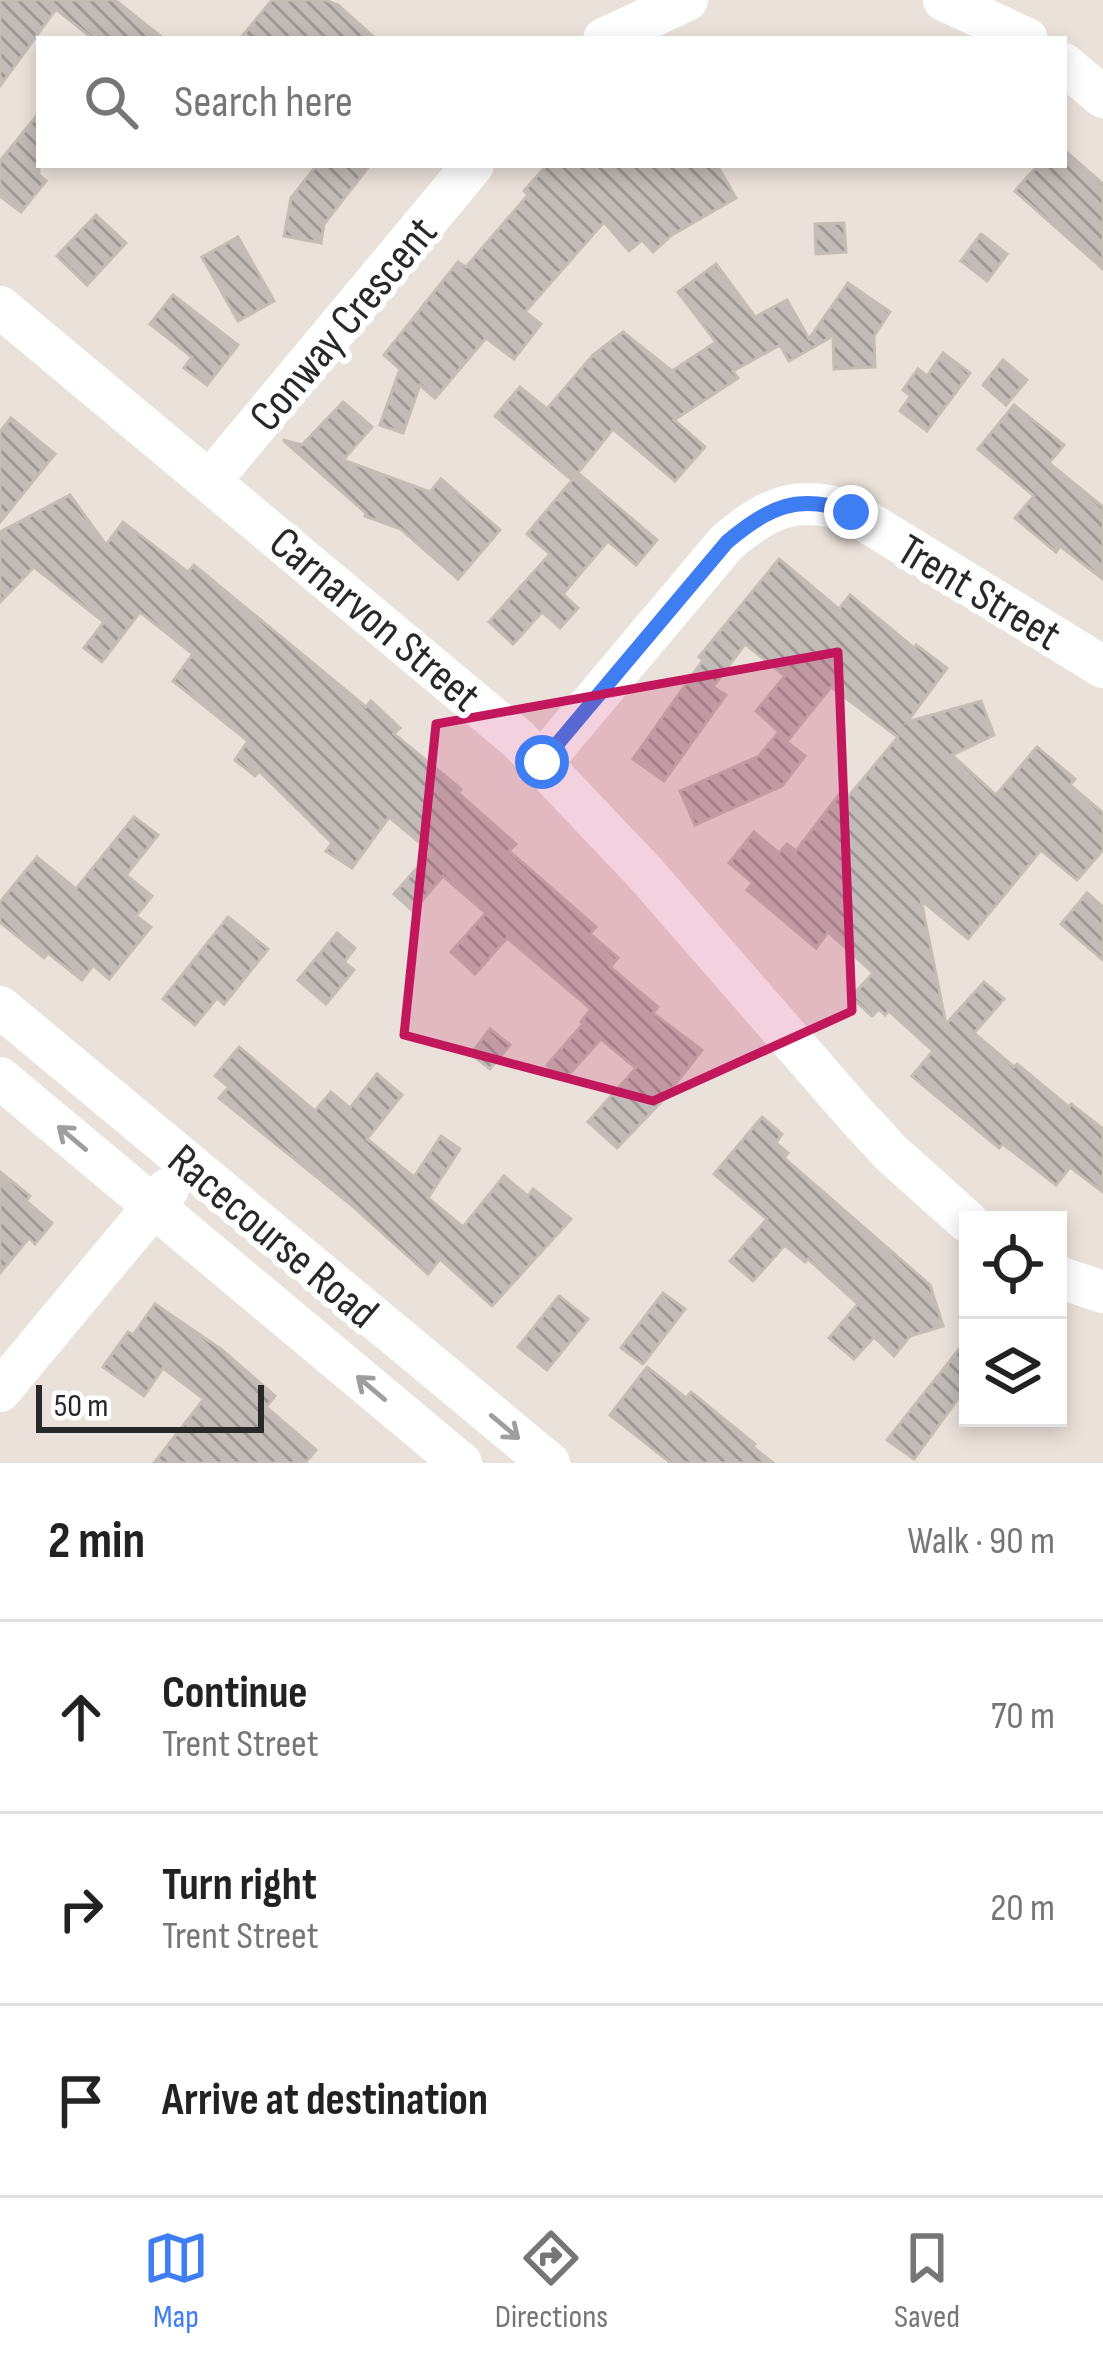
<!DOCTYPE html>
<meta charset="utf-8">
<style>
:root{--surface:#fff;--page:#f6f6f6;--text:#222;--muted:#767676;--line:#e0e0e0;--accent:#3f7df2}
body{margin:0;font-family:"Sofia Sans Condensed",sans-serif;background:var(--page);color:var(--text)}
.controls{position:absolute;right:36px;bottom:36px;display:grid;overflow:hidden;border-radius:0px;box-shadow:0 6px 18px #0003}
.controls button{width:108px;height:108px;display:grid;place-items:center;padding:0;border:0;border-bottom:3px solid var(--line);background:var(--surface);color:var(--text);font:60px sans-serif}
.scale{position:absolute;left:36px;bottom:30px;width:228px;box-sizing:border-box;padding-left:12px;border:6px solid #282828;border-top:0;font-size:33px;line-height:42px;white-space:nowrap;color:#282828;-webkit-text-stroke:9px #fff;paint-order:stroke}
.stop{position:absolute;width:36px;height:36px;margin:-27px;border:9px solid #3f7df2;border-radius:50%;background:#fff}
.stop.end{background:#3f7df2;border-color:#fff;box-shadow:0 3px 12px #0008}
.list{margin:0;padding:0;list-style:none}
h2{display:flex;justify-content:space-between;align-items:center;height:156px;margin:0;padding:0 48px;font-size:51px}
h2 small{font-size:39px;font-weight:400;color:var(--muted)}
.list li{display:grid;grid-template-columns:78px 1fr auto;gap:36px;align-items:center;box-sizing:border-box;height:192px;padding:0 48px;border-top:3px solid var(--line)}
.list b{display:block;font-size:45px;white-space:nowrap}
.list p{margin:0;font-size:39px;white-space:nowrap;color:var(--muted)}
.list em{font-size:39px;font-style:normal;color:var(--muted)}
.icon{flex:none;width:66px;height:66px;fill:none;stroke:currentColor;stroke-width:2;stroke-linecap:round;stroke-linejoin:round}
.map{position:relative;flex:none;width:1103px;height:1463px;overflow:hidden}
.search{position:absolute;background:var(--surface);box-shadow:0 6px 18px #0003;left:36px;right:36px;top:36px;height:132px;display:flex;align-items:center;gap:30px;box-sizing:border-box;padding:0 42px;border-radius:0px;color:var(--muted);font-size:45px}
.sheet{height:732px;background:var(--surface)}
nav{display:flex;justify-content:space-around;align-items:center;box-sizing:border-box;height:168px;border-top:3px solid var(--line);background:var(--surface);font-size:33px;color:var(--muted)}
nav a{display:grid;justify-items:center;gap:6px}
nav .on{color:var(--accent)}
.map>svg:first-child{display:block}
</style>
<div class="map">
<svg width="1103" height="1463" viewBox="0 0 1103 1463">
<defs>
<pattern id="building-back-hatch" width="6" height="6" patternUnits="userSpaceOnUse" patternTransform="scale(3)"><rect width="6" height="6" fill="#c2bbb7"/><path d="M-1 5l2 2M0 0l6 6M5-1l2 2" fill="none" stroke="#9e9895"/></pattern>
</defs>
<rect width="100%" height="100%" fill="#eae1da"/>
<g fill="url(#building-back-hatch)" stroke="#c5bcb4" stroke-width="3">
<path d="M0,0H115L164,39H93L56,9L0,86Z"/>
<path d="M272,0H325L338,5L376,39H240Z"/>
<path d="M39,113V175L46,181L21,212L0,196V161Z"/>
<path d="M1064,150L1103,184V269L1015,191L1038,165H1064Z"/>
<path d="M317,165H370L324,224L321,243L284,236L291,198Z"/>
<path d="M547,165H717L736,198L672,235L653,252L642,240L629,251L604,222L525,312L541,324L514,359L486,338L435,398L420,385L403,433L380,425L400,369L384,355L458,262L466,267L528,195L524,191Z"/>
<path d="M96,215L126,243L87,285L57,256Z"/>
<path d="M844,223L846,252L816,254L815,224Z"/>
<path d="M981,234L1007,254L987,281L961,261Z"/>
<path d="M238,237L274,301L238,321L202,257Z"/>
<path d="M716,264L755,317L787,300L809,339L848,283L890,312L874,336L875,367L834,369L833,336L789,361L780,345L733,371L738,378L674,420L705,447L675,481L613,429L572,480L495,416L520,387L547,409L593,355L623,332L672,371L716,342L678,292Z"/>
<path d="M173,295L238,345L207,385L184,368L192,357L150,324Z"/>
<path d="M943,353L970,373L927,431L900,411L911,396L903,390L918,369L927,376Z"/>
<path d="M1003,360L1027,380L1006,405L983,385Z"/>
<path d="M343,402L372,427L343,460L430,492L441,479L500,530L458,579L401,529L365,516L366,513L283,440L302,445Z"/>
<path d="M1014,405L1064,445L1049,463L1103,507V579L1060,546L1056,552L1015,518L1034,496L978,449Z"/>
<path d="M11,418L55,454L0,522V432Z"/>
<path d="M578,473L657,540L636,565L608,541L563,594L578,608L560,628L542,612L513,644L489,622L550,554L527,534Z"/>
<path d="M70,495L106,545L123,522L188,572L194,565L366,707L371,701L400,728L394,734L461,789L458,793L516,844L509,851L596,927L590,934L618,958L610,967L658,1007L653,1013L702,1050L663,1100L617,1148L588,1122L636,1068L601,1039L564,1080L547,1065L583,1024L581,1022L591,1009L507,938L475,974L451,952L486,913L443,876L413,911L394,894L431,852L389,817L352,868L326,851L332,843L259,771L255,776L235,760L248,741L173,681L193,654L140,612L102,662L84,648L104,622L34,567L0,602V532Z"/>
<path d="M779,559L839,609L850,595L914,648L916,645L947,668L907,722L981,701L994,735L952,755L996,795L1037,747L1075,779L1070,785L1103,813V850L1077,880L1041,850L968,939L921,900L946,1024L984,982L1004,999L974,1033L1014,1067L1017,1064L1069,1107L1071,1104L1103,1129V1192L1070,1167L1056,1185L1003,1144L999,1148L912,1076L933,1051L889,1011L885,1015L879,1009L872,1016L851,997L873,973L828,932L816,948L747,890L753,883L729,863L754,832L779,853L787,844L796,851L841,792L848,797L898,737L831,687L788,740L756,711L785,676L745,644L713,687L726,695L664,781L633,759L703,660L699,657Z"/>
<path d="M777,734L805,756L782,786L695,825L680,791L759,756Z"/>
<path d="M134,817L158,835L126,875L152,896L136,916L151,927L109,979L93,965L82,980L48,953L44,958L0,922V902L37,857L76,889Z"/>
<path d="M1087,893L1103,907V960L1061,924Z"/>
<path d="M228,917L268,949L224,1004L217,998L195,1025L163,999Z"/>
<path d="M337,933L355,948L344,962L354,970L326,1004L298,980Z"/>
<path d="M490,1029L510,1045L490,1069L471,1054Z"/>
<path d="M239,1047L315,1111L331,1092L350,1108L377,1074L402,1095L367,1139L414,1177L441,1136L460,1149L428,1198L463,1227L504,1176L528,1196L533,1189L571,1219L492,1306L440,1259L428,1274L349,1203L219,1098L229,1087L215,1076Z"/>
<path d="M762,1117L782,1134L776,1143L788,1153L784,1158L930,1285L943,1326L910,1336L894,1356L874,1337L854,1359L829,1338L858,1304L808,1259L805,1262L785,1245L753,1281L730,1261L767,1219L714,1174Z"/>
<path d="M0,1172L30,1196L26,1201L52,1223L35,1244L29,1238L0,1273Z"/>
<path d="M663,1293L685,1309L643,1364L621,1348Z"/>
<path d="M559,1296L588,1319L547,1370L518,1347Z"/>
<path d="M155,1304L222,1350L275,1396L266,1407L316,1450L305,1463H154L204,1399L163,1368L144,1396L103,1367L128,1332L133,1335Z"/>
<path d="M968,1338V1385L914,1459L887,1440Z"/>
<path d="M647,1367L686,1398L691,1392L755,1444L753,1447L773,1463H671L610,1415Z"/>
</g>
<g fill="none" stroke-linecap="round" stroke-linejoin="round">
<g stroke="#fff" stroke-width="42">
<path d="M944,0L1027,39"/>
<path d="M604,39L687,0"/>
<path d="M1064,64L1103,97"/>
<path d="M0,307L518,739L646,874L855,1114L891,1153L968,1222"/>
<path d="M210,481L473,165"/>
<path d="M542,762L727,542C768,507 798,494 851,512L1103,667"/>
<path d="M0,1007L549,1463"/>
<path d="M0,1078L461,1463"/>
<path d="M1058,1277L1103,1292"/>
<path d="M0,1391L168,1189"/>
</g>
</g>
<defs><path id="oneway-shaft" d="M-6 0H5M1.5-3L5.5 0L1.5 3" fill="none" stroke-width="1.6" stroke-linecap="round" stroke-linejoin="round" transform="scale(3)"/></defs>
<g stroke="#9e9e9e">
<use href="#oneway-shaft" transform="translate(72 1138) rotate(-140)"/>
<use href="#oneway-shaft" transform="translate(371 1388) rotate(-140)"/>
<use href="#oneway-shaft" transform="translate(505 1427) rotate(40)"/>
</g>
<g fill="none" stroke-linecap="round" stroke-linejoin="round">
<path stroke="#3f7df2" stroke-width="15" d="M542,762L727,542C768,507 798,493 851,512"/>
</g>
<path fill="#c2185b" fill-opacity="0.2" stroke="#c2185b" stroke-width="9" stroke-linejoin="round" d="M838,652L852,1011L653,1101L404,1035L436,724Z"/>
<g text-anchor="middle" stroke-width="12" stroke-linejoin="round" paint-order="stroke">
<g font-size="45" fill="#282828" stroke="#fff">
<text transform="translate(342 323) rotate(-50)" y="16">Conway Crescent</text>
<text transform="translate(980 591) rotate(31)" y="16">Trent Street</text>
<text transform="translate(376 618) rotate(40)" y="16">Carnarvon Street</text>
<text transform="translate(274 1235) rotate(40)" y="16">Racecourse Road</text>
</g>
</g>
</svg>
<div class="controls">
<button><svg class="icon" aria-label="locate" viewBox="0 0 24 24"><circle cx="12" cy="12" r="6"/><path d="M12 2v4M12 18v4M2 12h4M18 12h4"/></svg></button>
<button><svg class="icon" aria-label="layers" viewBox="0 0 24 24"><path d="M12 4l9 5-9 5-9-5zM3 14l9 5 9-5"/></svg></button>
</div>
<div class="scale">50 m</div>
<div class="stop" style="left:542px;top:762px"></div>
<div class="stop end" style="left:851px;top:512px"></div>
<div class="search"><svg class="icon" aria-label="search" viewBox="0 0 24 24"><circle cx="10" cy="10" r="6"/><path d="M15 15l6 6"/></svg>Search here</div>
</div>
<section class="sheet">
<h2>2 min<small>Walk · 90 m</small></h2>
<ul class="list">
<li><svg class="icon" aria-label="ahead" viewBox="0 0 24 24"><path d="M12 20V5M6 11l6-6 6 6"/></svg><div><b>Continue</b><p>Trent Street</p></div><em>70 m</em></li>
<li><svg class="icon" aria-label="right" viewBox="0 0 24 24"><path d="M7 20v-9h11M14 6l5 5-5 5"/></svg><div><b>Turn right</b><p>Trent Street</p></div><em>20 m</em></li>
<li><svg class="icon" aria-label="arrive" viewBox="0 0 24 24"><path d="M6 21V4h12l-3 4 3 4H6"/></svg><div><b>Arrive at destination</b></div></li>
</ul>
</section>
<nav>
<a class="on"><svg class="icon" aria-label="map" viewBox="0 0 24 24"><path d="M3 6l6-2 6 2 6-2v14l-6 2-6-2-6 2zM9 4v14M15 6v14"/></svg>Map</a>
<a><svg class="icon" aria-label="directions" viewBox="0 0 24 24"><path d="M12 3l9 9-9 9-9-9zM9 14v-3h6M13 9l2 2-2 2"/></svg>Directions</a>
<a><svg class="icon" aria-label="saved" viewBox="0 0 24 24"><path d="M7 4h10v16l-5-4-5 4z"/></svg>Saved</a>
</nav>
